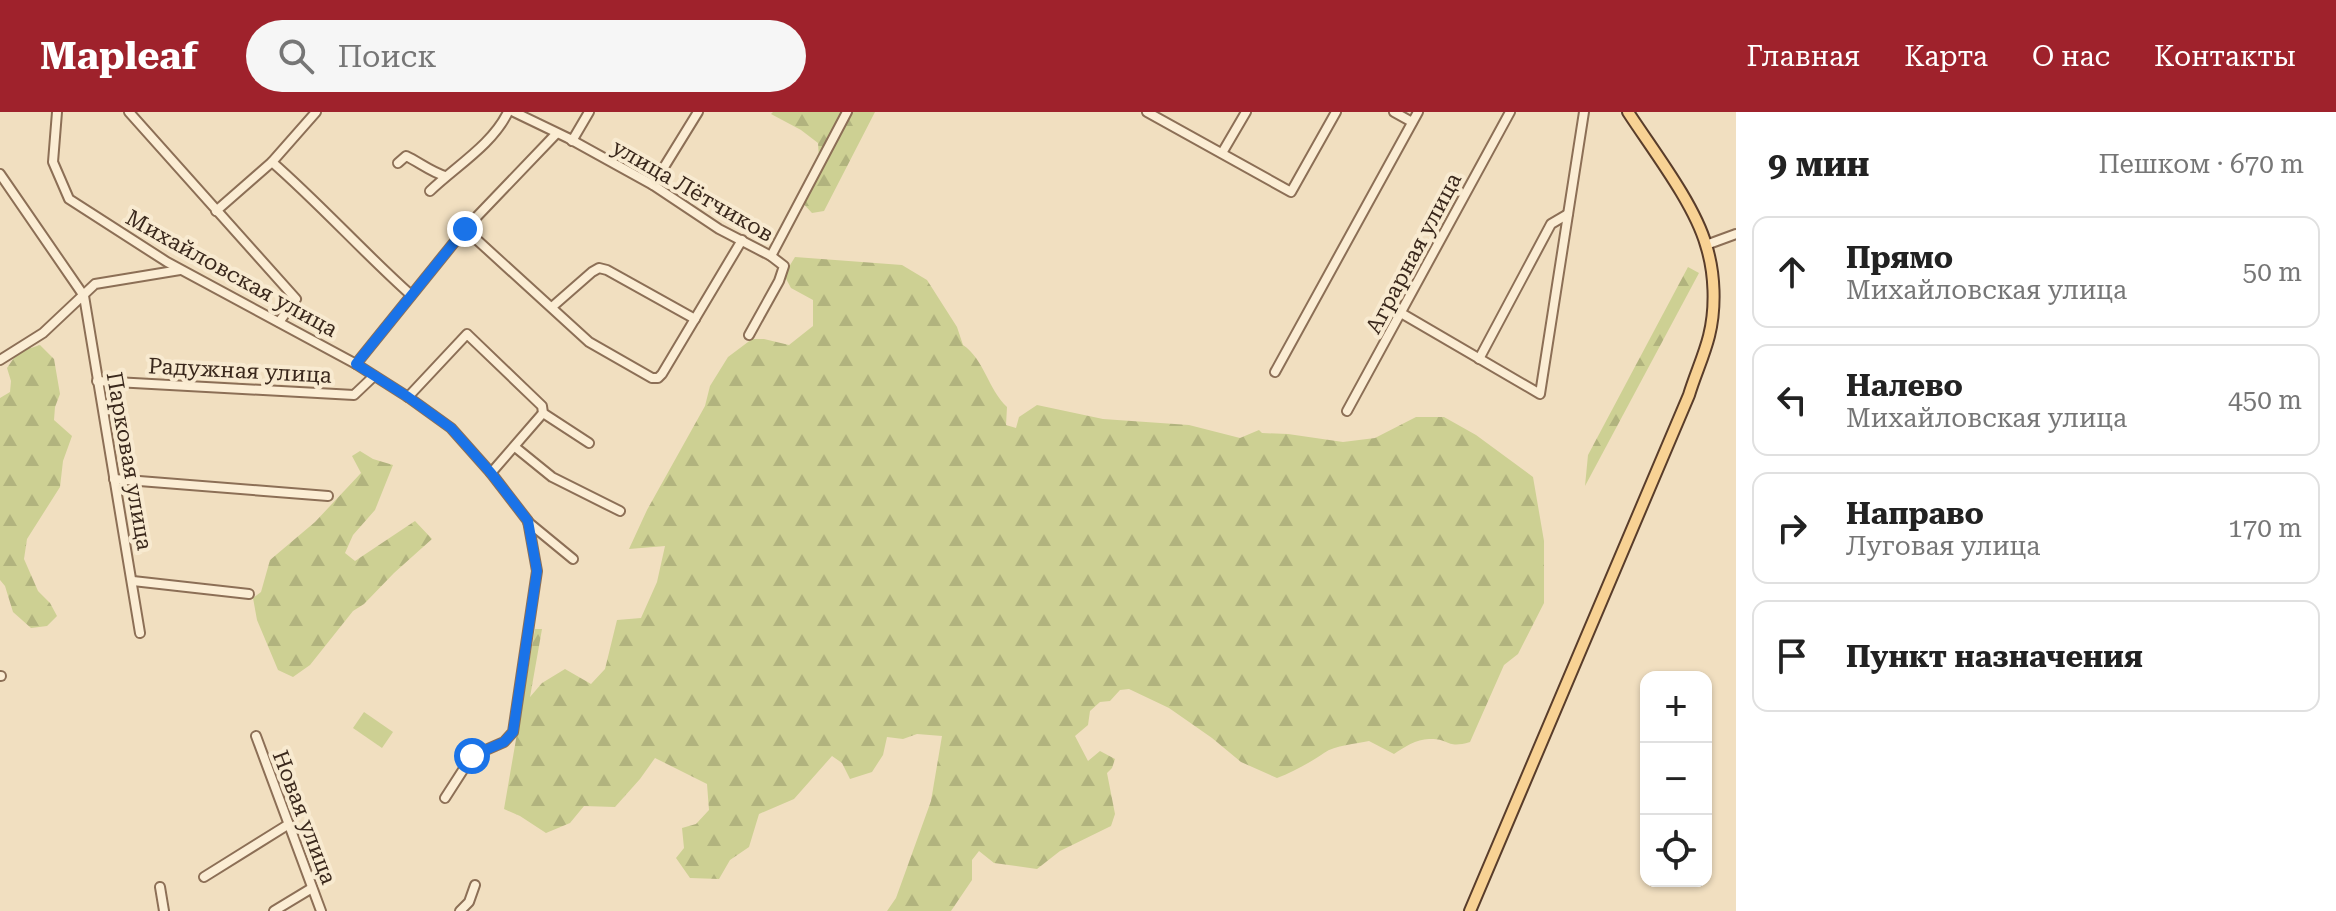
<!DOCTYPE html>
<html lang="ru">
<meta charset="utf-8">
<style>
:root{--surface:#fff;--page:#f6f6f6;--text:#222;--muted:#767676;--line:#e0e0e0;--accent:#9f222c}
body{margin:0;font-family:"Roboto Serif",serif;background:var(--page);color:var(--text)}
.controls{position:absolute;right:24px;bottom:24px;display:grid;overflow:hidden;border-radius:16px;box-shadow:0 2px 6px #0004}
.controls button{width:72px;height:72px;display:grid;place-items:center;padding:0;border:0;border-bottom:2px solid var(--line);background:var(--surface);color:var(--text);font:40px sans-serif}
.stop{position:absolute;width:24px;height:24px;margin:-18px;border:6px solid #1a73e8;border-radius:50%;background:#fff}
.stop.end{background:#1a73e8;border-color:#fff;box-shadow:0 2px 8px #0008}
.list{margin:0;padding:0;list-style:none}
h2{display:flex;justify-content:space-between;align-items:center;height:104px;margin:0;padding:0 32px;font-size:34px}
h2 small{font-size:26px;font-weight:400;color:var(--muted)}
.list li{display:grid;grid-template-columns:52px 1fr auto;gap:24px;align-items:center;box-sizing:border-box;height:112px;margin:0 16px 16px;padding:0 16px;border:2px solid var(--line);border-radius:16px}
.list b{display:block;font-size:30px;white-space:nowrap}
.list p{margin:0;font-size:26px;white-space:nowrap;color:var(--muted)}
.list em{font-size:26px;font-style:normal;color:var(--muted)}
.icon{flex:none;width:44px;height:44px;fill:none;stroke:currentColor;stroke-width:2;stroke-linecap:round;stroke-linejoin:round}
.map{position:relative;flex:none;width:1736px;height:799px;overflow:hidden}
header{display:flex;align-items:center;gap:48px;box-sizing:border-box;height:112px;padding:0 40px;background:var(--accent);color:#fff}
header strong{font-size:38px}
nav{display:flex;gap:44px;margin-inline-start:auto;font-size:28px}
.search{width:560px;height:72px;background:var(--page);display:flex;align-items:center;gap:20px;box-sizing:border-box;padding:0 28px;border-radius:44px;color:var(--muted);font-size:30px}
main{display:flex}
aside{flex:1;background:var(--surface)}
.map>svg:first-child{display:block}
</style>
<header>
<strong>Mapleaf</strong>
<div class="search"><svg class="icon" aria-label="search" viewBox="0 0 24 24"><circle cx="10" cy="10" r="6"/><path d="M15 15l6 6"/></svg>Поиск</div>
<nav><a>Главная</a><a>Карта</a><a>О нас</a><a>Контакты</a></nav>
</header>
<main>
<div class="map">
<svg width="1736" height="799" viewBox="0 0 1736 799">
<defs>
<pattern id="forest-firs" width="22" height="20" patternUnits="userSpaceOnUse" patternTransform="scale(2)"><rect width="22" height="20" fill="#cdd093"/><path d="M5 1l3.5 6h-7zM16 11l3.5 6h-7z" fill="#b1b37e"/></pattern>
</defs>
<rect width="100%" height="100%" fill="#f1dfc0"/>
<g fill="url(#forest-firs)">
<path d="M773,0H875L824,99L812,101L799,87L819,46L818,31L801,18L771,2Z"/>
<path d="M795,145L902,153L927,168L957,215L963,233C984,247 988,277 1007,295L1006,313L1016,316L1019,305L1037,293L1103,307L1189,313L1240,326L1259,318L1262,321L1288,322L1343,330L1375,326L1416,305H1444L1476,323L1533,365L1544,429V491L1518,542L1504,553L1470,630C1447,637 1450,627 1431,627C1418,626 1404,635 1394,642L1369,629C1356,632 1335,633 1324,641C1311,650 1293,660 1277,666L1241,650L1212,626L1169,596L1129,577L1120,578L1110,589L1100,590L1090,599L1088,613L1075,624L1088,649L1100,639L1115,647L1112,656L1107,661L1115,702L1111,714L1060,739L1037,757L994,751L979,739L972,748V768L951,799H887L896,786L931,689L942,624L917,622L903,627L887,625L883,643L872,660L850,667L842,651L832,644L794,687L759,702L749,735L730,748L719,767L690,766L676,746L684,736L682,716L696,712L709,698L707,672L655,646L640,667L615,695L584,694L570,711L546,721L520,704L504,697L535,517H542L530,585L542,571L565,557L591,572L605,557L617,508L641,506L657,470L665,434L629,437L647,398L705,294L710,274L728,245L752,227H764L789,233L813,214V188L791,176L784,163Z"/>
<path d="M1688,155L1699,161L1585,374L1588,343Z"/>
<path d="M27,233L31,236L40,233L54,247L60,282L55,295L54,308L72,324L63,349L60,375L27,427L24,447L38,479L50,491L57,504L47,514L31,516L13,500L5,474L0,468V286L10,280L11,269L7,256L18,240Z"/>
<path d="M360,339L373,347L393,353L375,398L353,423L345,441L355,449L415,409L432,427L394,461L364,492L353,499L310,553L293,565L278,558L257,508L253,486L261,480L270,448L315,410L361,361L352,344Z"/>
</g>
<path fill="#cdd093" d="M364,600L393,620L382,636L353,616Z"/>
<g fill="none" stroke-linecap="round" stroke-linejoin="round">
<defs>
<g id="minor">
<path d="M57,0L53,50L69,87L167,150L356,252L408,285L451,316L491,361L528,409L537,459L513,620L504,630L472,644L445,686"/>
<path d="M129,0L296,187L279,210"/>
<path d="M514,0L568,26L653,73L719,117L771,144L784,154L779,169L749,223"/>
<path d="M1147,0L1291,80L1336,0"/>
<path d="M1394,0L1412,10"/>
<path d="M572,29L589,0"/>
<path d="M1222,41L1246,0"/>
<path d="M272,50C320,92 363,140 411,183"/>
<path d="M398,51L406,44C419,50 431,60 445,64"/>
<path d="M0,62L84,184L140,521"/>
<path d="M653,73L698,0"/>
<path d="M430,79C456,54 492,33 508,0"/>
<path d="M216,99L272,50L316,0"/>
<path d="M465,117L589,230L652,266H658L662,262L742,128"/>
<path d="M1706,133L1736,122"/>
<path d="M771,144L847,0"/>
<path d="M552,195L592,160L599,156L607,158L695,207"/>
<path d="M1401,201L1540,282L1584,0"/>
<path d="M1479,247L1551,112L1568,102"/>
<path d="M0,248L43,221L95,172L180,158"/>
<path d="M356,252L465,117L556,22"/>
<path d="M1275,260L1418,0"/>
<path d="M97,269L354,283L374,264"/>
<path d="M408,285L467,222L542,294L543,301L589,331"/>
<path d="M1347,299L1510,0"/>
<path d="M515,335L552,365L620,399"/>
<path d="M491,361L543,301"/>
<path d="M114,367L328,384"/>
<path d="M528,410L573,447"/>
<path d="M133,469L249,482"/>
<path d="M0,564H1"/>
<path d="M256,624L321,799"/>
<path d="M204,765L289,712"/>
<path d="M160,775L164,799"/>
<path d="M274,799L312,776"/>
<path d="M460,799L469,790L475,773"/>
</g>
<path id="major" d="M1470,799L1689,283C1695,263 1704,244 1709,224C1716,196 1715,161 1706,133C1694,91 1652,37 1628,0"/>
</defs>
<use href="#minor" stroke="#8c6f56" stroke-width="12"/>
<use href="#major" stroke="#593d2b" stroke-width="14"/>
<use href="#minor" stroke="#fbedd4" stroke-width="8"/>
<use href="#major" stroke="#f8d294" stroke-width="10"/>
</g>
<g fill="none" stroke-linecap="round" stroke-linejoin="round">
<path stroke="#1a73e8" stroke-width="10" d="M465,117L356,252L408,285L451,316L491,361L528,409L537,459L513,620L504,630L472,644"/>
</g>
<g text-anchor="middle" stroke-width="8" stroke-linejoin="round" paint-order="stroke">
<g font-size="22" fill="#3a281c" stroke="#f8ead0">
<text transform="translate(693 78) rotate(30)" y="8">улица Лётчиков</text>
<text transform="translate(1413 141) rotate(-62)" y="8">Аграрная улица</text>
<text transform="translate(232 161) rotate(29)" y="8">Михайловская улица</text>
<text transform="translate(240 258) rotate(3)" y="8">Радужная улица</text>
<text transform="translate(130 349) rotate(80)" y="8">Парковая улица</text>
<text transform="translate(305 705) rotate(69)" y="8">Новая улица</text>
</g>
</g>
</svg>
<div class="controls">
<button>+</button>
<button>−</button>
<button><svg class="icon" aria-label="locate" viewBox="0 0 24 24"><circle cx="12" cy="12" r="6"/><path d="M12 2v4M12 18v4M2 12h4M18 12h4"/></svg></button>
</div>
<div class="stop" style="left:472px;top:644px"></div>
<div class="stop end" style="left:465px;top:117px"></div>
</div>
<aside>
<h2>9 мин<small>Пешком · 670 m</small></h2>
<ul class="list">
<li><svg class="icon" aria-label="ahead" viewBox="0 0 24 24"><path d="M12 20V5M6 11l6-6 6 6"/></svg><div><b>Прямо</b><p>Михайловская улица</p></div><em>50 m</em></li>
<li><svg class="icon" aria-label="left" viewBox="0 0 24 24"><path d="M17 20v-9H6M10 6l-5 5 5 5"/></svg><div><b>Налево</b><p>Михайловская улица</p></div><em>450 m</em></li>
<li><svg class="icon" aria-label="right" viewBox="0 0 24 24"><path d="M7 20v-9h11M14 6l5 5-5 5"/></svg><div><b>Направо</b><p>Луговая улица</p></div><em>170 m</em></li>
<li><svg class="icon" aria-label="arrive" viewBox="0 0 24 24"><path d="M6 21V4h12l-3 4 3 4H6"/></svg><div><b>Пункт назначения</b></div></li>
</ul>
</aside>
</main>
